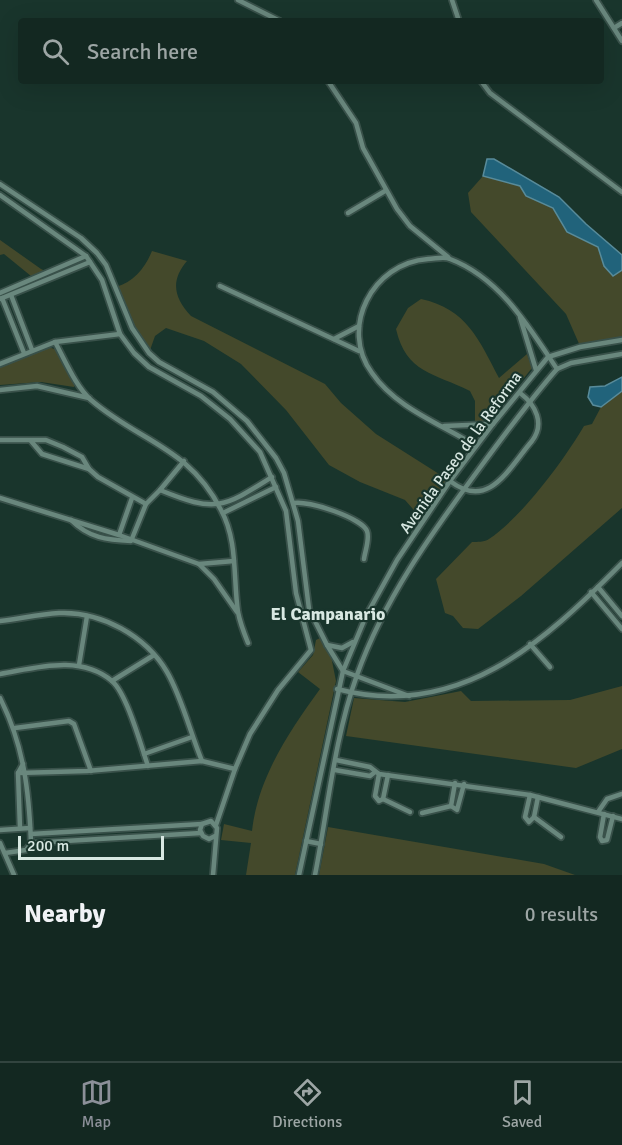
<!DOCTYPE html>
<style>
:root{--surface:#132821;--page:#1c302a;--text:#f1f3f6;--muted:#9da6a5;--line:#32443f;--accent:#8c9099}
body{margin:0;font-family:Signika,sans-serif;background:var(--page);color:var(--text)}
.scale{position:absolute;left:18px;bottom:15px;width:146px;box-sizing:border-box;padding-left:6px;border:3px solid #d8e8e2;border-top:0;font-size:16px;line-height:21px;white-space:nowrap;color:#d8e8e2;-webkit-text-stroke:4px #19352c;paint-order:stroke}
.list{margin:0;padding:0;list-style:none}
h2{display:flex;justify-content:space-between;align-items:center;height:78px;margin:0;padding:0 24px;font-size:26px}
h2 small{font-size:20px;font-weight:400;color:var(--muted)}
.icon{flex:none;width:33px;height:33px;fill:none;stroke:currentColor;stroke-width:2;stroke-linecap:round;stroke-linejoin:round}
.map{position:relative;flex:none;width:622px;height:875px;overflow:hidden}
.search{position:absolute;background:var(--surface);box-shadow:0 6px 24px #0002;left:18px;right:18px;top:18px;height:66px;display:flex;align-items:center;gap:15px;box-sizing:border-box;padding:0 21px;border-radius:6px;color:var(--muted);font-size:22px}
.sheet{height:186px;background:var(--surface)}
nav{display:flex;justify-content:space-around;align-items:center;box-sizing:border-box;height:84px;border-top:2px solid var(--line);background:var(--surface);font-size:16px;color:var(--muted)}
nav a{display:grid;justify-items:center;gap:3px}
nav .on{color:var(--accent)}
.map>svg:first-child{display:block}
</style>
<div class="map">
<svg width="622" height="875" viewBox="0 0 622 875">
<rect width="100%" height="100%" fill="#19352c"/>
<g fill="#44492b">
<path d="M483,176L520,185L526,196L553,208L568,232L598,247L604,266L613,276L622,270V339L580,346L566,314L471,212L468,193Z"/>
<path d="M0,240L41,269L45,271L31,276L4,254L0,255Z"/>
<path d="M152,251L187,261C170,281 174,298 191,316L325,384L341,403L376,434L447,479L420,517L405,500L360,482L329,465L286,410L241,364L204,341L166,328L155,336L149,353L132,328L116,287C134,282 145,268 152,251Z"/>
<path d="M421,299C467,309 479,340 499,378L527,354L532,368L490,420L475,422V401L470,391C434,373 406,373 396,329L408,308Z"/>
<path d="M49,347L57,350L76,383L74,387L41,382L0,385V367Z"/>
<path d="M619,391H622V508L521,596L478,629L463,628L453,616L445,613L436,579L472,542C477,542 485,542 489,539C522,517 564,460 584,426L592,424L601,407Z"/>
<path d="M320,638L331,656L336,681L295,875H246L251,843L221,840L224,824L252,831C258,777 289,732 320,689L298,672L313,655L316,640Z"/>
<path d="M622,686V749L576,768L346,736L354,698L405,702L461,691L471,701L570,700Z"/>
<path d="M328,827L544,864L575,875H319Z"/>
</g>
<g fill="#21637b" stroke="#588b9a" stroke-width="1.5">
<path d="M487,159H494L559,197L586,224L622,255V270L613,276L604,266L598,247L567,232L553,208L526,196L520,186L483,176Z"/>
<path d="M622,377V391L601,407L593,405L588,397L590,387L605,386Z"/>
</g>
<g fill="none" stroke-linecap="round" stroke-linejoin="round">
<defs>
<g id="minor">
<path d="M238,0L280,21"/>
<path d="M452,0L459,21"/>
<path d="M596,0L622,41"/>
<path d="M614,28L622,23"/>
<path d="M328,81L356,123L363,148L397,209L410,226L448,257"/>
<path d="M481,81L490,93L622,192"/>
<path d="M0,184L81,238L97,253L106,265L132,328L149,353L159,362L213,392L247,421L276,458L284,473L298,521L309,609L327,645L343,671L409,696"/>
<path d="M0,195L86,256L102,280L120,334L134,353L149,367L201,396L230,419L260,452L286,511L296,593L311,650L278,690L250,734L235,769L216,825"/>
<path d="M348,213L385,191"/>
<path d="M220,286L359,351"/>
<path d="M0,293L86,256"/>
<path d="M11,295L32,350"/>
<path d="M2,298L24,353"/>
<path d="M0,299L90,262"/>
<path d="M520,317L536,370"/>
<path d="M334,339L359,326"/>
<path d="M55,342C65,360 76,387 91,400C140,442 189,447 221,510C238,541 233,578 238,612C240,623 244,633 248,643"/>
<path d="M0,364L55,342L120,334"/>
<path d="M0,390L37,386L89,398"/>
<path d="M444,426L493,424"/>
<path d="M0,440H46L63,447L82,457L89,469L98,477L146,504L160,490C216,513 223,508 272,477"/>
<path d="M31,441L42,454L89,469"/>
<path d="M476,446C441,424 396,408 372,373C339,328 372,263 428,259C435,259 444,256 450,259C500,278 529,327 557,369"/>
<path d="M450,481C489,511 508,469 532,441C545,424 536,405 520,393"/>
<path d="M160,490L184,461"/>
<path d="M0,498L119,535L199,564L214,579L237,612"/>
<path d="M294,503C308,500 362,518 367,531C370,539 365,551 364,559"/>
<path d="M223,513L276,487"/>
<path d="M71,520C89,538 107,540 131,541L146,504"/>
<path d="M119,535L132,498"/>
<path d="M199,564L234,561"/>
<path d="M598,587L622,616"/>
<path d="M591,592L622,629"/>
<path d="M0,621C19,619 39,614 59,613C101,611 146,636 167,672C182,698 190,732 202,761"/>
<path d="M530,644L550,667"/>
<path d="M327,645L342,648L353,642"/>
<path d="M79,665L87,616"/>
<path d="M0,674C36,668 80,654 112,681C127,694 141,746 148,766"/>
<path d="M112,681L154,655"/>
<path d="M337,689C458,721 543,643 622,563"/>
<path d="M0,698C24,746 29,791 31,843L26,850L5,853"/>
<path d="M15,728L69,721L74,724L91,771"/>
<path d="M144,754L192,737"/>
<path d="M336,760L370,767L379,774L530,795L622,819"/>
<path d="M335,770L370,776L375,772"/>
<path d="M18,773L87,771L202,761L235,769"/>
<path d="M379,774L375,796L379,801L383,799L388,775"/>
<path d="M455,783L451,806L457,810L464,784"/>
<path d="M530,795L525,817L529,822L534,817L538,797"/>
<path d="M383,799L410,812"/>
<path d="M598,812L607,799L622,794"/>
<path d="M422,813L451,806"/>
<path d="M604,814L600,837L602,841L607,840L613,816"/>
<path d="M534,817L561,837"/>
<path d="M20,828L18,773L23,764"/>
<path d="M0,830L30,828"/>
<path d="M31,834L202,824"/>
<path d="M306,841L321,844"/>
<path d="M0,843L14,875"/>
<path d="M31,843L201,833"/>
<path d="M213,875L217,828L211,821L202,824L200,830L203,836L209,839L215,836"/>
<path d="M299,875L343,671L366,616L397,560L450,481L493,424L548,357L580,347L622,340"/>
<path d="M315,875C328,809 334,739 357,675C384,599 431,534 479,469C504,435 529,401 557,369L571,363L622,354"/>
</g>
</defs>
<use href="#minor" stroke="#39514a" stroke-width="8"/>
<use href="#minor" stroke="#69877d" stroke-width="4.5"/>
</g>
<g text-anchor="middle" stroke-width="4.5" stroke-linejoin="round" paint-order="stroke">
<g font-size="16" fill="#d8e8e2" stroke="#19352c">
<text transform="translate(460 452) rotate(-54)" y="6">Avenida Paseo de la Reforma</text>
</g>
<g font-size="18" font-weight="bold" fill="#d8e8e2" stroke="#19352c">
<text x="328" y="620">El Campanario</text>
</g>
</g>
</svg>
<div class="scale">200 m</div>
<div class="search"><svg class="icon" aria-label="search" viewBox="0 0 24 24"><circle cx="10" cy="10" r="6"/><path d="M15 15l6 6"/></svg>Search here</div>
</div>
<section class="sheet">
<h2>Nearby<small>0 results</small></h2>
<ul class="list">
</ul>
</section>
<nav>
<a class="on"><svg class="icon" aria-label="map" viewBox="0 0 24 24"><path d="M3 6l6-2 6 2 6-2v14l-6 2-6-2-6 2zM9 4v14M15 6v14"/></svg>Map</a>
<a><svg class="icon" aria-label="directions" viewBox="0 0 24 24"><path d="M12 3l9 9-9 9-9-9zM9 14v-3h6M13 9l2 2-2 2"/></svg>Directions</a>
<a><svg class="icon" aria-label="saved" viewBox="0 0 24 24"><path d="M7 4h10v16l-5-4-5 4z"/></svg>Saved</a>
</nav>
